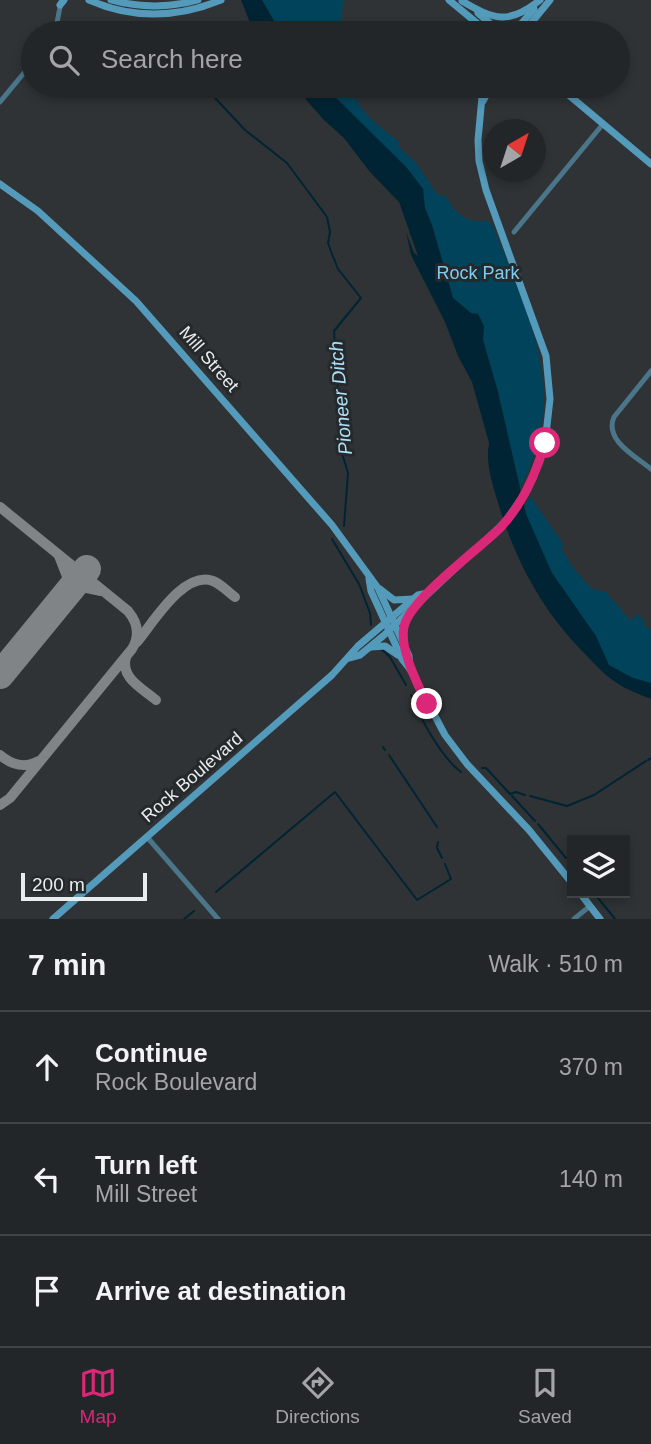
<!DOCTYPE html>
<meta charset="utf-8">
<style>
:root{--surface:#232628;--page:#2f3234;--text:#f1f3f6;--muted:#a3a5a8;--line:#404345;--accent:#db2777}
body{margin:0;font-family:Arial,sans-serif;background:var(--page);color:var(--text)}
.controls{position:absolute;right:21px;bottom:21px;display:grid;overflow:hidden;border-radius:0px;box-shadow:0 4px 10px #0003}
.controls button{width:63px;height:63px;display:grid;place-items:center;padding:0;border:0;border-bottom:2px solid var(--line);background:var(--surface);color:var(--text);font:35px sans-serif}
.compass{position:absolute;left:483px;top:119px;width:63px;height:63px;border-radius:50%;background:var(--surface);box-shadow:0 4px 10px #0003;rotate:39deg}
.scale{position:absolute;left:21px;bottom:18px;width:126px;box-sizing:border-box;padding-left:7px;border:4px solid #e9eced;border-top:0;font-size:19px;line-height:24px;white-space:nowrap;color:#e9eced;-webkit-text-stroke:5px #25292b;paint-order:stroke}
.stop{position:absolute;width:21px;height:21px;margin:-16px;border:5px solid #db2777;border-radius:50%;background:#fff}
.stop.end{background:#db2777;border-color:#fff;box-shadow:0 2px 7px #0008}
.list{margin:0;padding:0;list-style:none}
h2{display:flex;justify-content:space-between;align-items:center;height:91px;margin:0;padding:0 28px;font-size:30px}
h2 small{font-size:23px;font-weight:400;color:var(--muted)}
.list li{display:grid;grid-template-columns:46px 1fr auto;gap:21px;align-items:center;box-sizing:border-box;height:112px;padding:0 28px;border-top:2px solid var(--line)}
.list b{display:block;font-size:26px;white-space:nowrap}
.list p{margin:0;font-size:23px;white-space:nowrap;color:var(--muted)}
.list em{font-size:23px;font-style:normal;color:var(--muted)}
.icon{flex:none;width:38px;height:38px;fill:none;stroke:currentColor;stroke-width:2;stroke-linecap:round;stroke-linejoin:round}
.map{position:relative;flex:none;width:651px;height:919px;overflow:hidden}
.search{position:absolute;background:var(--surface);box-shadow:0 4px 10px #0003;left:21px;right:21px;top:21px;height:77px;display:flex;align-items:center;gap:18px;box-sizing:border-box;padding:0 24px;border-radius:38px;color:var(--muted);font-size:26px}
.sheet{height:427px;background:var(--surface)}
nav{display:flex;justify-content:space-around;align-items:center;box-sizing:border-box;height:98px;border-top:2px solid var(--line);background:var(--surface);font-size:19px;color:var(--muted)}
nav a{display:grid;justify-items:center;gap:4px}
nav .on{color:var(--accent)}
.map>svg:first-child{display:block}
</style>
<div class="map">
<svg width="651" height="919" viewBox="0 0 651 919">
<rect width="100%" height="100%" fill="#2f3335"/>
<g fill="#01435b">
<path d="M262,0H343L342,19L346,33H281Z"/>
<path d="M324,86H357L355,97C365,117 382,129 400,142L398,146L416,163L437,194L445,196C453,208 461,220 476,221C484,222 486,219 492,224C530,316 571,395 519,491L498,392L483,340L484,326L478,314L471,313L453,298L432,225L425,208L423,189L407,168Z"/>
<path d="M530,496L564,545L561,548L574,569L592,589L606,592L631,621L637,614L645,621L643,624L651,630V683C639,682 621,675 611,667C602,658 601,644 594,634C567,594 535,555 524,507Z"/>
</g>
<g fill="#002433">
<path d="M241,0H262L281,33H254Z"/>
<path d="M294,86H324L407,168L423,189L425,208L432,225L453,298L471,313L478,314L484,326L483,340L498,392L526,514L552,573L596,636L609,665L633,678L651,683V699C639,694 627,690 617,683C604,675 595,664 585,654C543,612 516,562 499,506C493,486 485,463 489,443L472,382L458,356L445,322L411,255L406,232L414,253L418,256L399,202L370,172L344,138L324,120Z"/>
</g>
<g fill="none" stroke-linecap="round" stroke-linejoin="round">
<g stroke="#002433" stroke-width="2">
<path d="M171,31L173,33"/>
<path d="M204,86L245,130L287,163L327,217L330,232L328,243L332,254L338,269L361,298L334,331L342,453L348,473L344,526"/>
<path d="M332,539L359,584L370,613L371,625"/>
<path d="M382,650L390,657L406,685"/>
<path d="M411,695C420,718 441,757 461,772"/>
<path d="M383,747L385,750"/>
<path d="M389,755L437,827"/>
<path d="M648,760L651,758"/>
<path d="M482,768H486L510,794L516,792L525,795"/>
<path d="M512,796L535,821"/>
<path d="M530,796L567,806L594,795L646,761"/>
<path d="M538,824L566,858"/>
<path d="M438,842L437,848L442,858"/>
<path d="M569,862L572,866"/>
<path d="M216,892L335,792L417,900L451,879L445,864"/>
<path d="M594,893L615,919"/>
<path d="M184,919L194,911"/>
</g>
<g stroke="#818486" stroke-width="10">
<path d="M0,507L128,611C138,623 140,636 132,649L10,798L0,805"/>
<path d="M59,556L68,579L67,593L82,587L101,591"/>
<path d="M137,642C153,623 184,570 213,581C221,584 228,592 235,597"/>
<path d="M126,657C120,678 142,688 156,700"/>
<path d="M0,755C12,765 24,769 39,761"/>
</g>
<path stroke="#818486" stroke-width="28" d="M0,675L87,569"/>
<g stroke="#4b7589" stroke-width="5">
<path d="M55,33L61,2"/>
<path d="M0,102L33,62"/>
<path d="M514,232L603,124"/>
<path d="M651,371L614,417C604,440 635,456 651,469"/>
<path d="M147,837L218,919"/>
<path d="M574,919L590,906"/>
</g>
<g stroke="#549aba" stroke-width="7">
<path d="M89,0C132,19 177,18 221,0"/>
<path d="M111,0C140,8 169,8 198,0"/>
<path d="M449,0L489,33"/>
<path d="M462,1C494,20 509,25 540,0"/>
<path d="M60,5L64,0"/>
<path d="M478,13L501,33"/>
<path d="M513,33L534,9"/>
<path d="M523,33L550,0"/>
<path d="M558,86L651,164"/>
<path d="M483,101L491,86"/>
<path d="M0,184L38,211L136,301L332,525L378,588L409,656L410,669"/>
<path d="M369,579L371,591L402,659L410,669L445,735L467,764L529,830L572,883"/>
<path d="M380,589L394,600L413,599"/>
<path d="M404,641L403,628L409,615"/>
<path d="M371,647L385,646L398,655"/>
<path d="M349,658L360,655L383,636L505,522L528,489L545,443L550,399L546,356L486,190L479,161L478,140L483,86"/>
<path d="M580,893L600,919"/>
<path d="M53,919L332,675L358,646L418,595L428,593"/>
</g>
</g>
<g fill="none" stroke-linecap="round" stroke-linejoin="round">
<path stroke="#db2777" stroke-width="9" d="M427,704C418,685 399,648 404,627C409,600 478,550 500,528C523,504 536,474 545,443"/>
</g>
<g text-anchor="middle" stroke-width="6" stroke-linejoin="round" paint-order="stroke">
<g font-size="18" fill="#7eccf0" stroke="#25292b">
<text x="478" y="279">Rock Park</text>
</g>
<g font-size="18" fill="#e9eced" stroke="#25292b">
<text transform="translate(209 359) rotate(49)" y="6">Mill Street</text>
<text transform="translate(192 777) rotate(-41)" y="6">Rock Boulevard</text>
</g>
<g font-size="19" font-style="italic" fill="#aee0f8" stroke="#25292b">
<text transform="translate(340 398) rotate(-95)" y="7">Pioneer Ditch</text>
</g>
</g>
</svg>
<div class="controls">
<button><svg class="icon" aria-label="layers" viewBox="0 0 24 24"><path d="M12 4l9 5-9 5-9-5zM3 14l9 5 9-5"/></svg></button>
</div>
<svg class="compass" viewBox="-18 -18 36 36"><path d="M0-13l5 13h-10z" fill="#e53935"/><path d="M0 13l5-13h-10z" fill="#a3a5a8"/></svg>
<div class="scale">200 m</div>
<div class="stop" style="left:545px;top:443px"></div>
<div class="stop end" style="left:427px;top:704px"></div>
<div class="search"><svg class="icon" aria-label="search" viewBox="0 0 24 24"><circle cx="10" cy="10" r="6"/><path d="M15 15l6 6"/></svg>Search here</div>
</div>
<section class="sheet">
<h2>7 min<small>Walk · 510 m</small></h2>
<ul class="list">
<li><svg class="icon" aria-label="ahead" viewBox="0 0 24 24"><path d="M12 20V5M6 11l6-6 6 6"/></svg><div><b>Continue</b><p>Rock Boulevard</p></div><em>370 m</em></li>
<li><svg class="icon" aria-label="left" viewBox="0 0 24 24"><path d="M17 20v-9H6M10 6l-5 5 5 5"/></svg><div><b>Turn left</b><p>Mill Street</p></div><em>140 m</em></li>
<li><svg class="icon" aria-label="arrive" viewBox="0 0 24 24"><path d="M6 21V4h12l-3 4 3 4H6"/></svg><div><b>Arrive at destination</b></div></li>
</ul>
</section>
<nav>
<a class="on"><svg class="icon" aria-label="map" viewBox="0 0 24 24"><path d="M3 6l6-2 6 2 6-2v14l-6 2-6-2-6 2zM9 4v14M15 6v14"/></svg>Map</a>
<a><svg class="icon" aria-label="directions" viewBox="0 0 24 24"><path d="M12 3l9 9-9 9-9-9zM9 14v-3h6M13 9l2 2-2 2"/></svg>Directions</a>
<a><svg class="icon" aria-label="saved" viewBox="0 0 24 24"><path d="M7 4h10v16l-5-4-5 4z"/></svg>Saved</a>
</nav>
